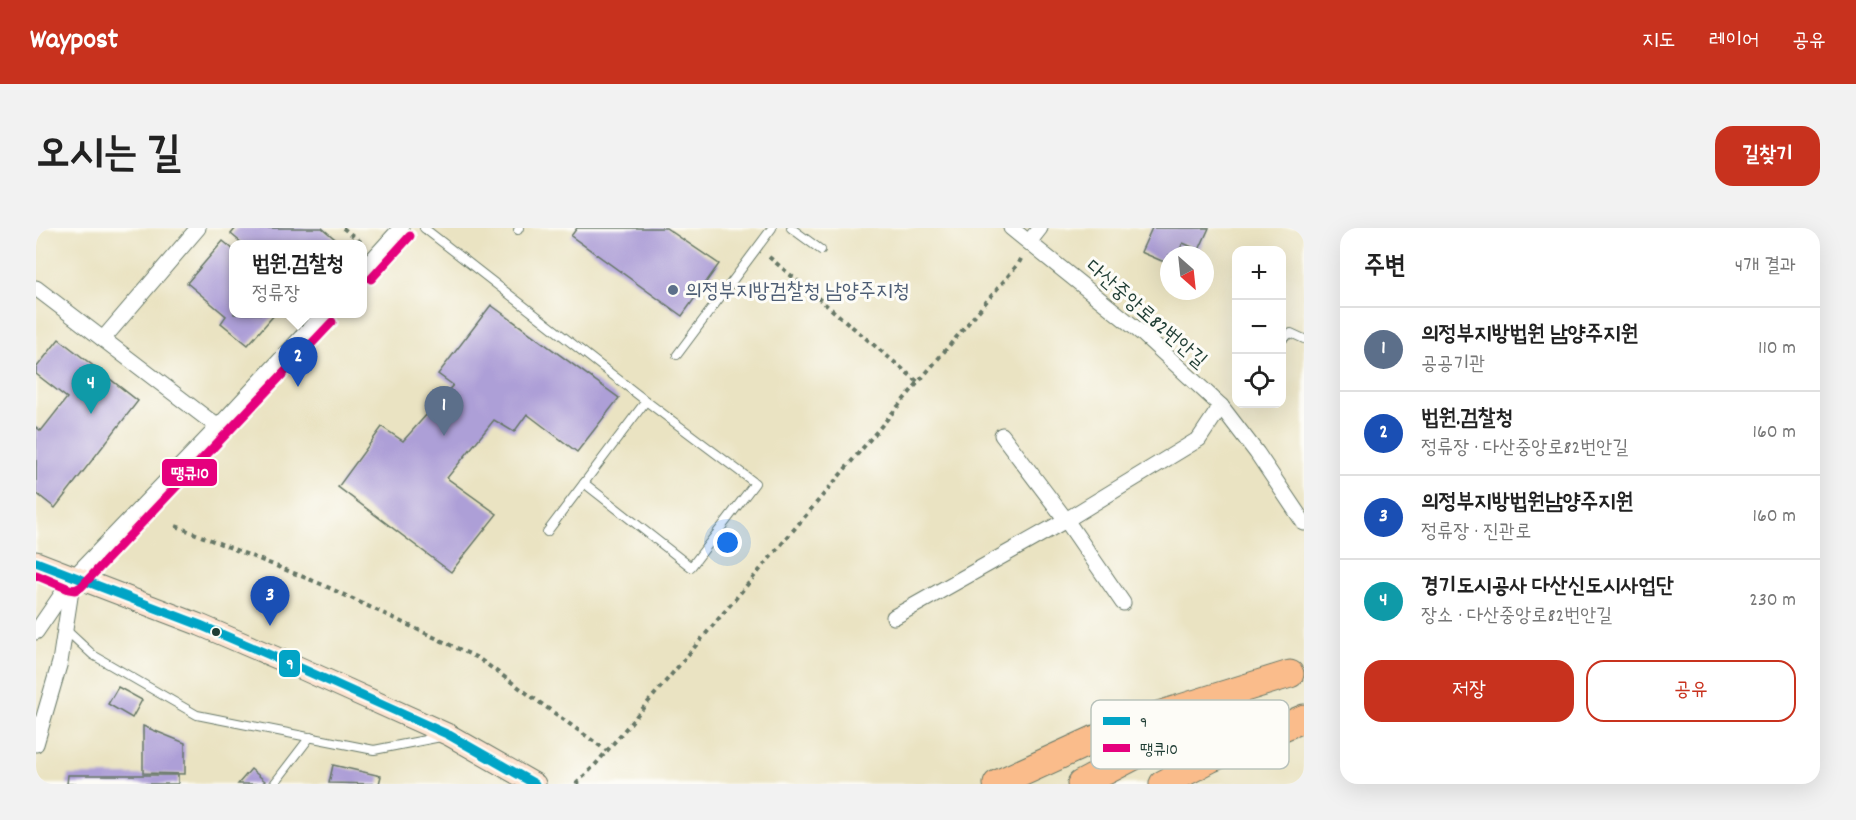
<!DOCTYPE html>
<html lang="ko">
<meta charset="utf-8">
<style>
:root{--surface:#fff;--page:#f2f2f2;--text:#222;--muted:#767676;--line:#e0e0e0;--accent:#c8321e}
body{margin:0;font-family:Dekko,"Poor Story",sans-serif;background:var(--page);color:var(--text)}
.controls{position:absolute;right:18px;top:18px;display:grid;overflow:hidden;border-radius:12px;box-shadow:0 6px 24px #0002}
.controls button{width:54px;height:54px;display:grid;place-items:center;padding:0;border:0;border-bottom:2px solid var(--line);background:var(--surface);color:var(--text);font:30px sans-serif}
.compass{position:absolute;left:1124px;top:18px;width:54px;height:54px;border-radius:50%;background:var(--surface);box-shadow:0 6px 24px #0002;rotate:153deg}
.you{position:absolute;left:692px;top:315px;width:21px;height:21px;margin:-15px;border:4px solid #fff;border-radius:50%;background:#1a73e8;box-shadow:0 0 0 9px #1a73e833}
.badge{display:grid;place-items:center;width:39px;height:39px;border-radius:50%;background:var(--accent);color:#fff;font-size:20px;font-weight:700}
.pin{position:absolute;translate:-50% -50px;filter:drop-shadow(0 2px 3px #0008)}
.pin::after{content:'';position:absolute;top:32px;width:21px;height:18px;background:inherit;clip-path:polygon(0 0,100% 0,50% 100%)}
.popup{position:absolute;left:193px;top:12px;width:138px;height:78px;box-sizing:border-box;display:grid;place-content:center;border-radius:12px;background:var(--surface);filter:drop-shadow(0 2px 4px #0005);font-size:20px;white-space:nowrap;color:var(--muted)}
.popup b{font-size:22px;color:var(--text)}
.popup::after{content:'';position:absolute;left:50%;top:100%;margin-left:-12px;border:12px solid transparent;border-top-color:var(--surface)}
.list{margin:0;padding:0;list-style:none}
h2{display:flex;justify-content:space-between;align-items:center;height:78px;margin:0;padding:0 24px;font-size:26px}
h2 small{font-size:20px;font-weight:400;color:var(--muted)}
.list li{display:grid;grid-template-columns:39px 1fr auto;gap:18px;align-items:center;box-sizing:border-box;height:84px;padding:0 24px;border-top:2px solid var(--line)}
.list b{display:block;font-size:22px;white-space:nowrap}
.list p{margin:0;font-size:20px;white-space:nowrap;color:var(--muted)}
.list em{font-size:20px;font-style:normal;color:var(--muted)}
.actions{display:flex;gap:12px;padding:18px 24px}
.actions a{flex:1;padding:14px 0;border:2px solid var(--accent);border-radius:18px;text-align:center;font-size:21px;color:var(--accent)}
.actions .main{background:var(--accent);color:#fff}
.icon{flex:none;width:33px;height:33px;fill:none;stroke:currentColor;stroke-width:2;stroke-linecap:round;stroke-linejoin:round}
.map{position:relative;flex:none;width:1268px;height:556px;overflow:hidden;border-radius:18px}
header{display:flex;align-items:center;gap:36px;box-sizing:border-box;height:84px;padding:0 30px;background:var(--accent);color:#fff}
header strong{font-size:28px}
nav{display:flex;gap:33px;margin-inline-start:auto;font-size:21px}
.intro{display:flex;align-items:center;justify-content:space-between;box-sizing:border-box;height:144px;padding:0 36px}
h1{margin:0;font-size:42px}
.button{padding:15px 27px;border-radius:18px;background:var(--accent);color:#fff;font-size:21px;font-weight:700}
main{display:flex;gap:36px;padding:0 36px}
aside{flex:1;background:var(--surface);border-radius:18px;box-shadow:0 6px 24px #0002}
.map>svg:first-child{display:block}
</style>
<header>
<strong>Waypost</strong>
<nav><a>지도</a><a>레이어</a><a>공유</a></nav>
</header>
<div class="intro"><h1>오시는 길</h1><a class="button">길찾기</a></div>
<main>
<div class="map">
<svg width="1268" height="556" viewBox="0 0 1268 556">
<rect width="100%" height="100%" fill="#fdfcf7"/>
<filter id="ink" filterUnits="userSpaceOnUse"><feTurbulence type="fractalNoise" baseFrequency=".0167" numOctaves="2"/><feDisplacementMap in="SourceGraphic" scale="12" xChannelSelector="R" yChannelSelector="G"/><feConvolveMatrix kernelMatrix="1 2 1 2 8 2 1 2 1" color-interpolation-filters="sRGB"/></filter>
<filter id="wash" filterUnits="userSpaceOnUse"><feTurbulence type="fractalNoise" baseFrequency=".008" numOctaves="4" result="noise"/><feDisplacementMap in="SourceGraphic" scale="24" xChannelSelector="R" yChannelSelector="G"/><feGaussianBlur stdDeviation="1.35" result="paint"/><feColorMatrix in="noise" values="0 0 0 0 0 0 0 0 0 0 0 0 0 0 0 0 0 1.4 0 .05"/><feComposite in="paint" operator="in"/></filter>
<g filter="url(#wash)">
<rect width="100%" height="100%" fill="#eae3c2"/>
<g id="blocks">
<g fill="#ad9fd7">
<path d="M200,0H286L305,16H207L195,6Z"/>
<path d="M541,0H630L683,36L646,88L535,8Z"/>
<path d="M1116,0H1173L1163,22L1147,15L1141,27H1133V36L1105,24Z"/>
<path d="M187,13L198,22V86H239L212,117L185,95L190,88L151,55Z"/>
<path d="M455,77L583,170L541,224L491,186L478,204L458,192L411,250L461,286L415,344L302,259L346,199L367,213L417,157L402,146Z"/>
<path d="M23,111L102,173L19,280L0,265V199L5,203L31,170L0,146V140Z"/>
<path d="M82,459L106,472L96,490L72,476Z"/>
<path d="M107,498L149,515V546L107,545Z"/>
<path d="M297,537L345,548L343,556L293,555Z"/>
<path d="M215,541L229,553L226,556H202Z"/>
<path d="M32,547H142V556H31Z"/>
</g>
</g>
</g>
<g filter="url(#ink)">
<use href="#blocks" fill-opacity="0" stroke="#676" stroke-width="1.5"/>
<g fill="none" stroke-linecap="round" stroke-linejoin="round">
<defs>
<g id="lane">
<path d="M388,0L610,173L511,304"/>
<path d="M755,0L785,22"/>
<path d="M482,2L483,0"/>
<path d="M1246,111L1255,105L1268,111"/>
<path d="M641,127L736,0"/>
<path d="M548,255L655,339L719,255L610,173"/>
<path d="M29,401L57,427L161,487L338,522L405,509"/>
<path d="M238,556L274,509"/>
</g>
<g id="street">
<path d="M975,0L1108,107L1185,178L1221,225L1268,295"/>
<path d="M993,14L1004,0"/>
<path d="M326,43L365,0"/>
<path d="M0,60L182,199"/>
<path d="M67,111L162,0"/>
<path d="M966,207L1030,292L1087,375"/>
<path d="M858,389L1030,292L1163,211L1185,178"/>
<path d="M0,404L37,350L182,199L287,86"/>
<path d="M0,516L24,434L36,356"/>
</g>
<path id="secondary" d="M0,334L164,397L262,439L413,507L499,556"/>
<g id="highway">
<path d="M961,556L1090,497L1254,446"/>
<path d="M1045,556L1194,478"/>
<path d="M1127,556L1174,531L1268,490"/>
</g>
</defs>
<use href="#lane" stroke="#676" stroke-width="10"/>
<use href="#street" stroke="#676" stroke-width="17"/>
<use href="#secondary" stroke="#676" stroke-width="23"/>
<use href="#highway" stroke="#676" stroke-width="29"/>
<g stroke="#676" stroke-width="4" stroke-dasharray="4.5 4.5" stroke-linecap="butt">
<path d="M307,0L329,17"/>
<path d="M733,29L882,154"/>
<path d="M140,298L285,356L442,430L571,523"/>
<path d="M540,556L559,537L983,35L987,27"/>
</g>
<use href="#lane" stroke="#fff" stroke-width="8"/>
<use href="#street" stroke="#fff" stroke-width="15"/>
<use href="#secondary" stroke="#fde4d1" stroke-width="21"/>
<use href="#highway" stroke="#fabc8b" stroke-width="27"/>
<defs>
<path id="bus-1" d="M0,334L164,397L262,439L413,507L499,556"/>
<g id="bus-2">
<path d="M335,51L374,8"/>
<path d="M0,347L33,361L39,362L45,359L296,94"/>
</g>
</defs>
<use href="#bus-1" stroke="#fdfcf7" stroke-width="14"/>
<use href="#bus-2" stroke="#fdfcf7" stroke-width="14"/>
<use href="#bus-1" stroke="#02a4c6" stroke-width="9"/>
<use href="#bus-2" stroke="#e5007d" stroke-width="9"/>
</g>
</g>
<circle fill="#5c6f8a" stroke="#fdfcf7" stroke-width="2" cx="637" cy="62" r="6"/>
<circle fill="#1f3d34" stroke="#fdfcf7" stroke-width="2" cx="180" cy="404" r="5"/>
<g text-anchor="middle" stroke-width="6" stroke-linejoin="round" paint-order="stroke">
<g font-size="21" fill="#4e5e75" stroke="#fdfcf7" text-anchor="start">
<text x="649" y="69">의정부지방검찰청 남양주지청</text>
</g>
<g font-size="21" fill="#1f3d34" stroke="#fdfcf7">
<text transform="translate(1111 85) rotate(41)" y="7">다산중앙로82번안길</text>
</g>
</g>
<rect x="1055" y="472" width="198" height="69" rx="9" fill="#fdfcf7" stroke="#bac3bc" stroke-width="1.5"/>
<rect x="1067" y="489" width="27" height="8" fill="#02a4c6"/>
<rect x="1067" y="516" width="27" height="8" fill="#e5007d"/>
<g font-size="16" fill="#1f3d34">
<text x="1104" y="499">9</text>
<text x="1104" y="526">땡큐10</text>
</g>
<g stroke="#fdfcf7" stroke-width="2">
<rect x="125" y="230" width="57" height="29" rx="6" fill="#e5007d"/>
<rect x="242" y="421" width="23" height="29" rx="6" fill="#02a4c6"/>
</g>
<g font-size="16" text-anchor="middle" font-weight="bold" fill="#fff">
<text x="154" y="250">땡큐10</text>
<text x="254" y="441">9</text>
</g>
</svg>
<div class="controls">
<button>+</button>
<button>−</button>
<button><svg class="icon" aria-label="locate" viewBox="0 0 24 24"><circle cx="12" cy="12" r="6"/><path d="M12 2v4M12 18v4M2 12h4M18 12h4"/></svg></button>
</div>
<svg class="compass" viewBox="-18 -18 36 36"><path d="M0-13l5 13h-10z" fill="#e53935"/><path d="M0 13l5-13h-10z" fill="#767676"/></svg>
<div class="you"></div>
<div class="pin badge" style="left:408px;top:208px;background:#5c6f8a">1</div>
<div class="pin badge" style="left:262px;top:159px;background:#1a4fb4">2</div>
<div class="popup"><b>법원.검찰청</b>정류장</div>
<div class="pin badge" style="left:234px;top:398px;background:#1a4fb4">3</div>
<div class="pin badge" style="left:55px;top:186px;background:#0f9aa8">4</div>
</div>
<aside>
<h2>주변<small>4개 결과</small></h2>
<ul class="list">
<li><span class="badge" style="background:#5c6f8a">1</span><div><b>의정부지방법원 남양주지원</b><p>공공기관</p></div><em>110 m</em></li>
<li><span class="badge" style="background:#1a4fb4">2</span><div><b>법원.검찰청</b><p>정류장 · 다산중앙로82번안길</p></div><em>160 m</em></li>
<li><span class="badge" style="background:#1a4fb4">3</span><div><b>의정부지방법원남양주지원</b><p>정류장 · 진관로</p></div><em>160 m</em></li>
<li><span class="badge" style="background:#0f9aa8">4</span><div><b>경기도시공사 다산신도시사업단</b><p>장소 · 다산중앙로82번안길</p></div><em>230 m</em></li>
</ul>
<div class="actions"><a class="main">저장</a><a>공유</a></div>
</aside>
</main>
